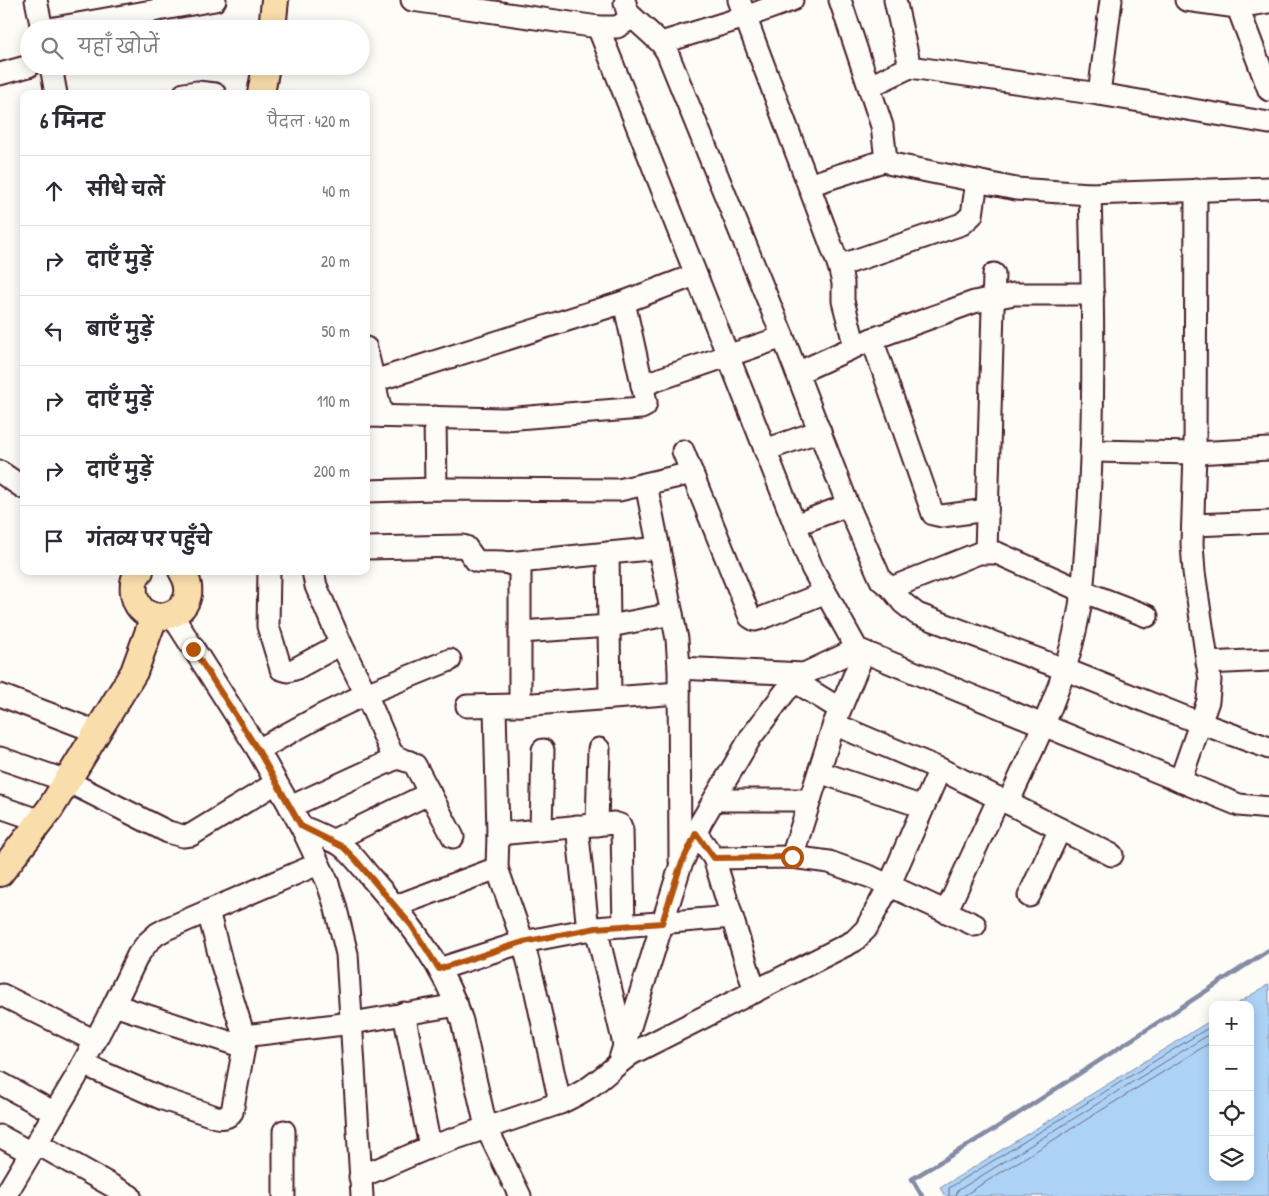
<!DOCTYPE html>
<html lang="hi">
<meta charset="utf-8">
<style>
:root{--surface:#fff;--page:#f7f7f7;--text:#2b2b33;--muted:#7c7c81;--line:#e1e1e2}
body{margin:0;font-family:"Patrick Hand","Playpen Sans Deva",sans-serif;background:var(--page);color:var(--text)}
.controls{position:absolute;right:15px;bottom:15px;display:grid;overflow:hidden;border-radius:10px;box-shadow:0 2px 12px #0003}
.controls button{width:45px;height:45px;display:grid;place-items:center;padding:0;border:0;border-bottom:1px solid var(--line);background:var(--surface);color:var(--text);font:25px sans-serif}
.stop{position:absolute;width:15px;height:15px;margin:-11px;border:4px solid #b45309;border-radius:50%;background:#fff}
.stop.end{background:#b45309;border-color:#fff;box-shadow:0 1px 5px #0008}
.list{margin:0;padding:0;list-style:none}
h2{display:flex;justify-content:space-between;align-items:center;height:65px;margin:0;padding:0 20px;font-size:21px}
h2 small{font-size:16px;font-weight:400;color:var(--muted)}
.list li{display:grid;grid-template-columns:32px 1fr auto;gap:15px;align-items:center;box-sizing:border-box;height:70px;padding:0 20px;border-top:1px solid var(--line)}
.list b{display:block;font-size:19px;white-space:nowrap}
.list em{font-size:16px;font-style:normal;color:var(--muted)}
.icon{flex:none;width:28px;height:28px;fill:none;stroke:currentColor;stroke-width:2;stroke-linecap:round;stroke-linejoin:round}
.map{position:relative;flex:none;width:1269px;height:1196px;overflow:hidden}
.search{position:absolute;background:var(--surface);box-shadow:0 2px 12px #0003;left:20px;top:20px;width:350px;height:55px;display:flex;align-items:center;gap:12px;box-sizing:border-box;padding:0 18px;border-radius:28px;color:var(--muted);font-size:19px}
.panel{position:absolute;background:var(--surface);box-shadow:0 2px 12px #0003;left:20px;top:90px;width:350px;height:485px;border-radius:10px}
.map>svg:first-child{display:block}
</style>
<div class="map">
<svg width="1269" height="1196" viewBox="0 0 1269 1196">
<rect width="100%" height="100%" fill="#fdfcf7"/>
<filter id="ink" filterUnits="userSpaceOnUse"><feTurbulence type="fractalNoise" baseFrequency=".02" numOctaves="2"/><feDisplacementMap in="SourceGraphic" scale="10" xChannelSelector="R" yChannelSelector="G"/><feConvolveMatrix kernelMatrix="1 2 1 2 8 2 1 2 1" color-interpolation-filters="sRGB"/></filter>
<g filter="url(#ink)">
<path fill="#acd3f6" stroke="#858ba5" d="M1269,984V1196H945L940,1188L1213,1019V1177H1250V1005H1235Z"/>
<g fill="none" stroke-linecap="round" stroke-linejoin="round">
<g stroke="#71677c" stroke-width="1">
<path d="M949,1196V1188L1213,1025"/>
<path d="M956,1196L957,1191L1213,1032"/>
<path d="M963,1196L1213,1041"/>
</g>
<path stroke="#858ba5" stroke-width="4.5" d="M922,1196L912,1179L996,1128L1269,950"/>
<defs>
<g id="minor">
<path d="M36,0L42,29"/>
<path d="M412,0L598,27H617L627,21L628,13L625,3"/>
<path d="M739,0L839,266L843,283V301L855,347"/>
<path d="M840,0L882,126L886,160L892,164L1016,189L1090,194L1269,188"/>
<path d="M895,0L910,67"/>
<path d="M1186,0L1237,7L1269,2"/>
<path d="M1235,0L1269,90"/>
<path d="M628,13L661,43L667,52L783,337L848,505L881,580L891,588L979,553H997L1082,591L1147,616"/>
<path d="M598,27L812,568L857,649L1239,805L1269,808"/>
<path d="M49,29L215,0"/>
<path d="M661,43L745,17L792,0"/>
<path d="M51,66L56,94"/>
<path d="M0,74L29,66"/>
<path d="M870,86L910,67L1099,94L1269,123"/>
<path d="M184,94L197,92L215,94"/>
<path d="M1099,94L1111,0"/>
<path d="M809,185L886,160"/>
<path d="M839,266L962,224L972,215L977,181"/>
<path d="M872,339L933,514L942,516L987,510"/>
<path d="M366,348L382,416"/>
<path d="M797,373L872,339L974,302L1014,294H1093"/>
<path d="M374,381L624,302L695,275"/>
<path d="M642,385L783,337"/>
<path d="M366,416L505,419L641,408L645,406L646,402L624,302"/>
<path d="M435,417L436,489"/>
<path d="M765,450L820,431"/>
<path d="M683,451L750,617L755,620L762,618L824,593"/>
<path d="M1093,451L1195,453L1269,449"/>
<path d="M0,472L24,488"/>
<path d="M646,484L677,639L679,668L680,861"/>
<path d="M366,491L436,489L619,490L692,473"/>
<path d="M795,525L848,505"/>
<path d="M1193,525L1269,522"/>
<path d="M366,548L462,546L466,547L476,561C489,564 512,557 520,571V705"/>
<path d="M986,552L994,274"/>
<path d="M608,553L610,698"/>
<path d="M508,563L659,548"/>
<path d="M269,571L268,626L281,669L288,671L295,669L341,644"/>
<path d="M313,571L316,586L341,644L366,694L391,752C401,763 406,758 415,765L453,837"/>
<path d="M891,588L903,603L917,614L1064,669L1200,723L1269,748"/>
<path d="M172,615L258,750L301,826L327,881L335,905L347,954L362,1196"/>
<path d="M520,632L610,626L672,614"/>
<path d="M1207,663L1269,660"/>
<path d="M679,668L804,674"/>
<path d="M796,682L840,709"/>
<path d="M0,695L97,732"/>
<path d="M467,706L520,705L679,693"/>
<path d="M495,707L498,834L497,868L523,942L535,988L560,1103"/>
<path d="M834,724L940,769L1112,855"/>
<path d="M258,750L322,715L366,694L450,660"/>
<path d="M0,758L67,781L168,832L183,836L191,835L276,783"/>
<path d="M819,772L923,807"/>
<path d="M1180,781L1208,701L1210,680L1194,572L1192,544L1195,453L1196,190"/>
<path d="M714,800H810"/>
<path d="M1008,803C1034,746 1063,689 1076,627C1084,592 1085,555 1088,518C1095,410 1093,302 1090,194"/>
<path d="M0,807L41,821"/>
<path d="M290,807L397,758"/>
<path d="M597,825L599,749"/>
<path d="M301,826C314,832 330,838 342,846C354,855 363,869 373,880C409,922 445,967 462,1021L486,1127L520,1196"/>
<path d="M577,826L588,930"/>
<path d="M541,829L543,750"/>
<path d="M696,833L714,858L792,857L829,862L871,877L975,925"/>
<path d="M498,834L614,823L620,825L622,830L624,926"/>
<path d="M332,841L430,793"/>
<path d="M792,857L834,724L864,652"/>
<path d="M714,858L755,992"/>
<path d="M1029,896L1060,829"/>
<path d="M396,906L497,868"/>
<path d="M946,912L999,798"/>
<path d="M596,928L624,1044"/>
<path d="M439,969L523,942L596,928L732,917"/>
<path d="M2,995L95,1041"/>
<path d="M114,1005L244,1047"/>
<path d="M404,1013L430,1147"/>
<path d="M244,1036L352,1023L457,1005"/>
<path d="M619,1062L680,867L701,822L751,737L785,692L804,674L857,649"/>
<path d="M83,1064L163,1099L216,1117C223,1118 228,1118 232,1112L244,1047V1036L222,965L208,911"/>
<path d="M0,1083L55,1113"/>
<path d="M284,1131V1196"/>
<path d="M0,1136L31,1153"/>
<path d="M38,1144L130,1196"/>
<path d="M360,1177L430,1147L560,1103C571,1098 581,1093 591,1086C605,1076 617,1064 631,1054L854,941L866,929L889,886L940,769"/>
<path d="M5,1196L76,1077L114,1005L138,955L148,942L157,934L166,929L318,864"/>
</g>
<g id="major">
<path d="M272,29L275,0"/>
<path d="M261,94L266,66"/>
<path d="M140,571C134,577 133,585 134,593C140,636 209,615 182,571"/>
<path d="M0,873L50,809L134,672L154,617"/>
</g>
</defs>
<use href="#minor" stroke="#4a1f2b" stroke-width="25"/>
<use href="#major" stroke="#4a1f2b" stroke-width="30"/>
<use href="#minor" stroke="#fdfcf7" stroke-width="21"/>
<use href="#major" stroke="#f9deab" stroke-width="26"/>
</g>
</g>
<g fill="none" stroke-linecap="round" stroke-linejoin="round" filter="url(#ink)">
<path stroke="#b45309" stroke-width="6" d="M193,649L258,750L301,826L343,847L355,859L411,925L439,969L523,942L596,928L662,923L680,867L696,833L714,858L792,857"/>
</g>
</svg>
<div class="controls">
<button>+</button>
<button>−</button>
<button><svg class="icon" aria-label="locate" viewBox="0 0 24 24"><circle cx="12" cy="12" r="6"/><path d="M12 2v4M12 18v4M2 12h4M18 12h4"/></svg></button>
<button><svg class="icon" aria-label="layers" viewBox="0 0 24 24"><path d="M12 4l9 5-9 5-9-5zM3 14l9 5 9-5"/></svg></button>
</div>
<div class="stop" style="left:792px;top:857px"></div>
<div class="stop end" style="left:193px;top:649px"></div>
<div class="search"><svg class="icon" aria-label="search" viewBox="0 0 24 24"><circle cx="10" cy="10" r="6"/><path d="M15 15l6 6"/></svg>यहाँ खोजें</div>
<section class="panel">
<h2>6 मिनट<small>पैदल · 420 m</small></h2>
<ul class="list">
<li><svg class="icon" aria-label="ahead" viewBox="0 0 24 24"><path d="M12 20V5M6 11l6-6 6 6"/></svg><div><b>सीधे चलें</b></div><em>40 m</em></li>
<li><svg class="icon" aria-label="right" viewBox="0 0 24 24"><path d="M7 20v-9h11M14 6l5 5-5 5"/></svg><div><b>दाएँ मुड़ें</b></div><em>20 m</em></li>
<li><svg class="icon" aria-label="left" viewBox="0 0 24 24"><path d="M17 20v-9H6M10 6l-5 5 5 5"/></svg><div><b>बाएँ मुड़ें</b></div><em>50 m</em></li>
<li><svg class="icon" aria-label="right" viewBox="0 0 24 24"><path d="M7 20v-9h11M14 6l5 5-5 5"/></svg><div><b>दाएँ मुड़ें</b></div><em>110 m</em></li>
<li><svg class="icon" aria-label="right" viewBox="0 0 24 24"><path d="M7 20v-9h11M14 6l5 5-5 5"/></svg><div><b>दाएँ मुड़ें</b></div><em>200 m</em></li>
<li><svg class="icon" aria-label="arrive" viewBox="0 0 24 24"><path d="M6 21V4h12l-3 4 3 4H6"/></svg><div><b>गंतव्य पर पहुँचे</b></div></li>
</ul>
</section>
</div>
